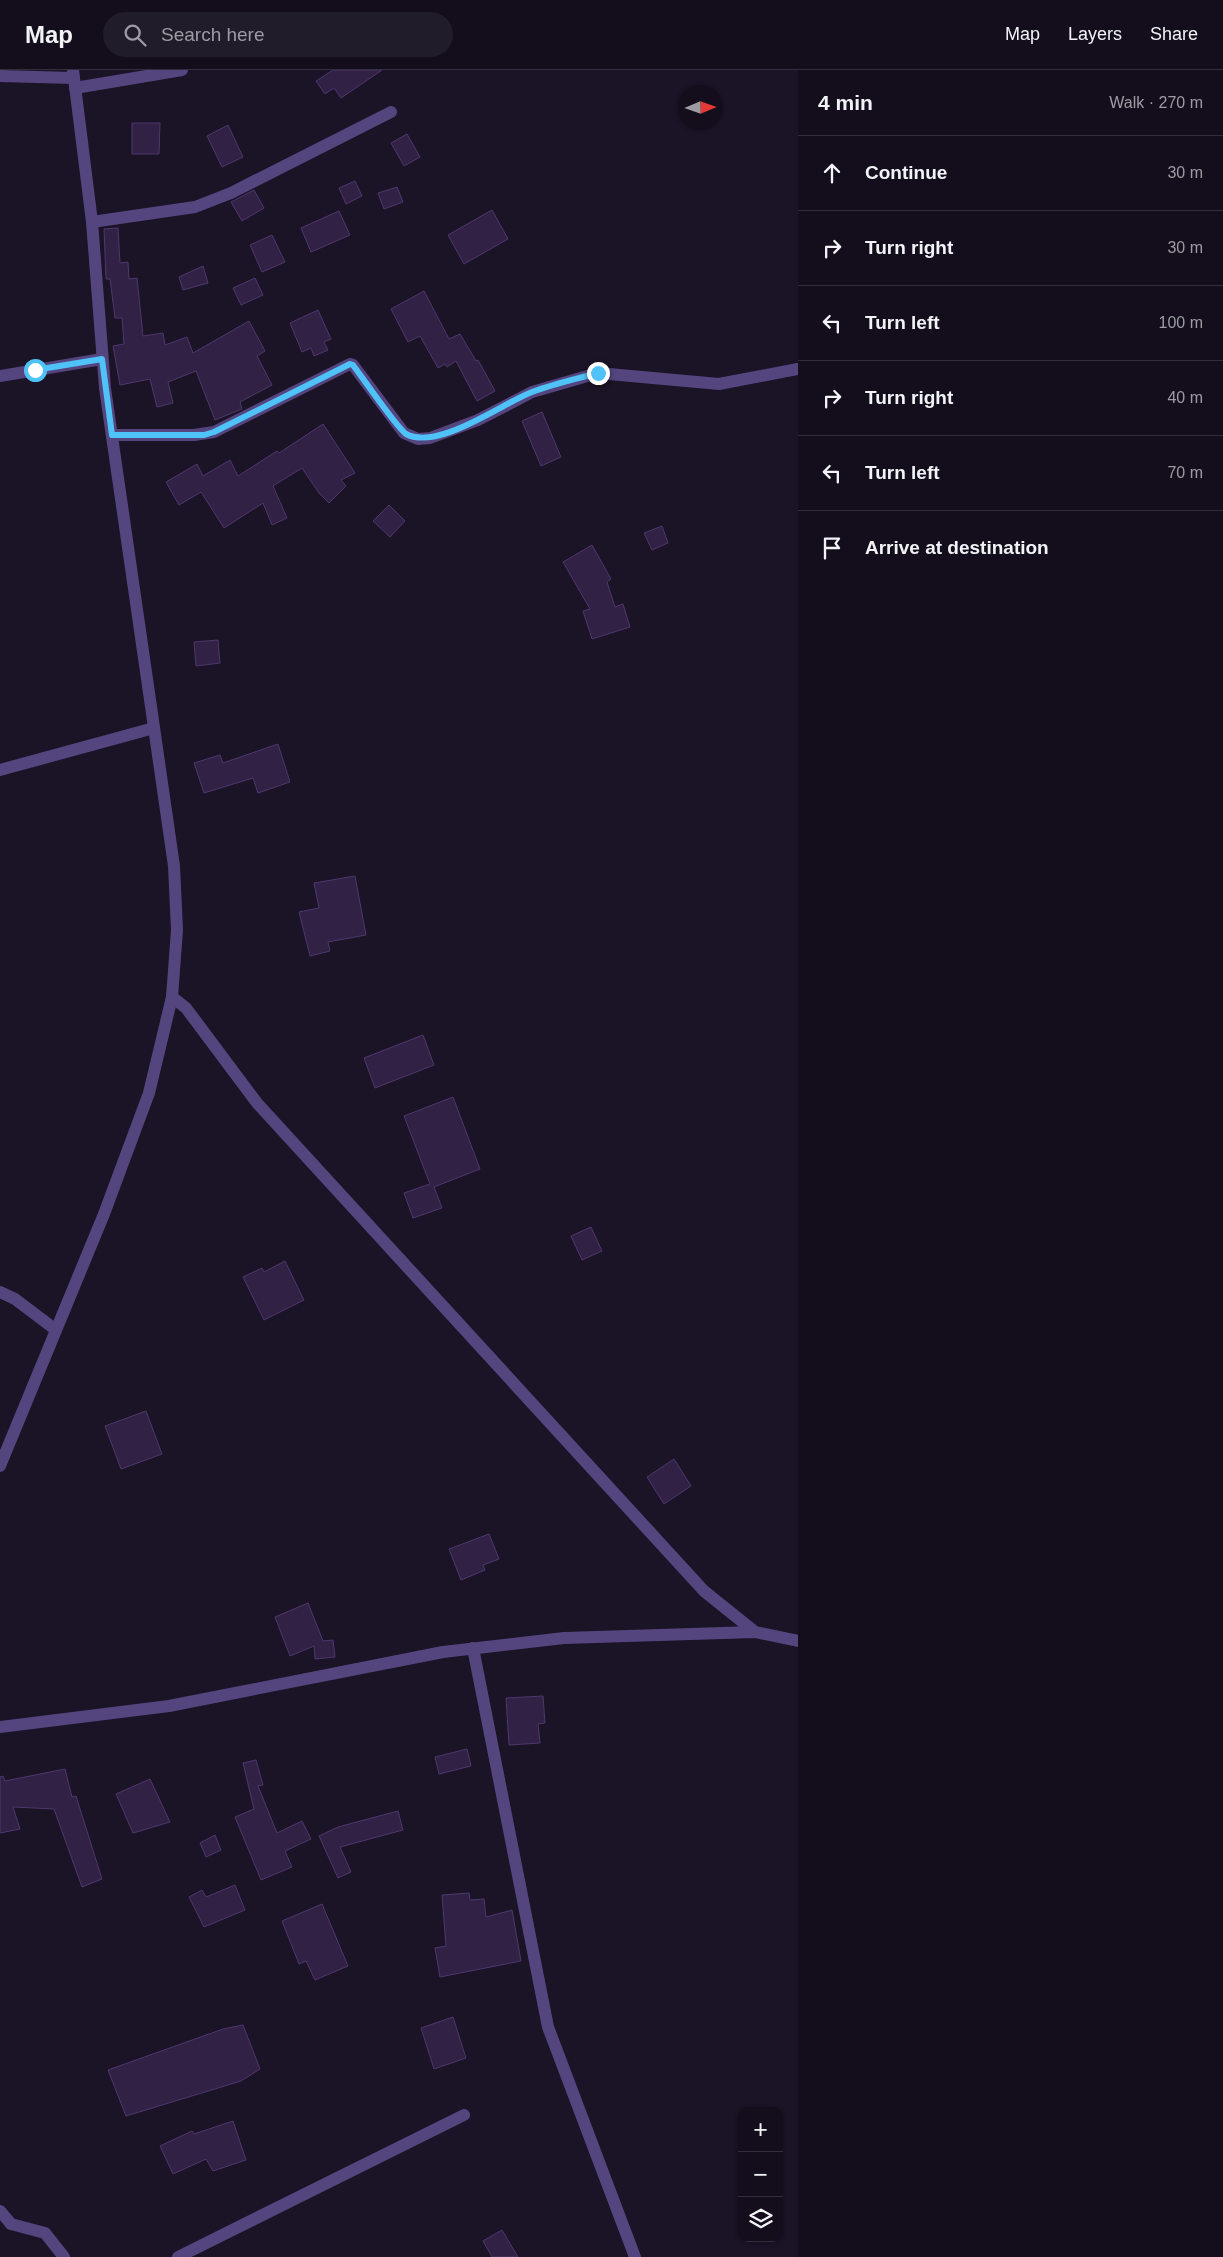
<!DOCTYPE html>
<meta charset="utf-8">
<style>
:root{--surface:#140e1c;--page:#211c29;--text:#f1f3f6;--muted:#9d9ca3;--line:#332e3b}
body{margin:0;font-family:Helvetica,sans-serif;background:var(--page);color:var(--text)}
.controls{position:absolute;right:15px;bottom:15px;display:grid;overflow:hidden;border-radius:10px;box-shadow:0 1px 4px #0004}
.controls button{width:45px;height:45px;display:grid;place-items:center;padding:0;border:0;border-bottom:1px solid var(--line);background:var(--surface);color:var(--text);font:25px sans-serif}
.compass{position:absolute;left:678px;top:15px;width:45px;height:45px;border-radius:50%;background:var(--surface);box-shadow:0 1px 4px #0004;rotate:88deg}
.stop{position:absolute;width:15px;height:15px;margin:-11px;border:4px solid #4fc3f7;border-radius:50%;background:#fff}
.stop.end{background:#4fc3f7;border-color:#fff;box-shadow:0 1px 5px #0008}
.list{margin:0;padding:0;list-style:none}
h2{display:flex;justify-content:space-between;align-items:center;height:65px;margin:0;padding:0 20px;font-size:21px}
h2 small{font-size:16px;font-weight:400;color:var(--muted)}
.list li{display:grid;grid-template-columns:32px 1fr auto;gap:15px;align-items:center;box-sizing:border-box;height:75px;padding:0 20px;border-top:1px solid var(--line)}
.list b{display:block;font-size:19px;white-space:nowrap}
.list em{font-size:16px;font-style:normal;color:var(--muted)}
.icon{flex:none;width:28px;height:28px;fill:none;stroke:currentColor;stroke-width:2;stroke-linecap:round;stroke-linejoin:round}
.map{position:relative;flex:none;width:798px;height:2187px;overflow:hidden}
header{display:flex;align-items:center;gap:30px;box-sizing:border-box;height:70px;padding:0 25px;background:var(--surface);border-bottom:1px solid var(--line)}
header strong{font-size:24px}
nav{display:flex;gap:28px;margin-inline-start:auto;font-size:18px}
.search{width:350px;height:45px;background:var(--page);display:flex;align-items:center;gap:12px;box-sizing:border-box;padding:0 18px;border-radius:28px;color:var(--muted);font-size:19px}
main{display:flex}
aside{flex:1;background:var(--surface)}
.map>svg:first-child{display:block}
</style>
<header>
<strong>Map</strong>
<div class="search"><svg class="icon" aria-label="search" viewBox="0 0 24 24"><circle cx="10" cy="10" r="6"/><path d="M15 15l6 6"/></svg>Search here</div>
<nav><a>Map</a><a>Layers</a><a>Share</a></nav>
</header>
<main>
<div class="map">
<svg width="798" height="2187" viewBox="0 0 798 2187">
<rect width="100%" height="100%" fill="#1b1326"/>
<g fill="#312245" stroke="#4e376e">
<path d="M333,0H382L341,28L334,18L325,24L316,11Z"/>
<path d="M132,53H160L159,84H132Z"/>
<path d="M228,55L243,87L222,97L207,66Z"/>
<path d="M407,64L420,87L404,96L391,73Z"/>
<path d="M355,111L362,126L346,134L339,118Z"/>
<path d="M397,117L403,132L384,139L378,123Z"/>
<path d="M254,120L264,138L242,151L231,132Z"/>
<path d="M492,140L508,169L464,194L448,165Z"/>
<path d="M339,141L350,165L311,182L301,158Z"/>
<path d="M118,158L120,193L128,192L129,209L137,208L143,266L163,263L165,275L187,267L193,283L249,251L265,281L257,286L272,315L240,332L242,339L215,350L196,301L168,312L173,333L157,337L150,309L120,315L113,276L124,274L122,248H115L110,209H106L104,159Z"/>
<path d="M272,165L285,192L262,202L250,175Z"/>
<path d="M203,196L208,213L183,220L179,207Z"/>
<path d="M255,208L263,225L241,235L233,218Z"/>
<path d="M424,221L449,269L460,264L476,291L478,290L495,321L477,331L456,291L447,297L445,294L438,298L420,266L408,272L391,239Z"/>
<path d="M318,240L331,269L324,272L328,280L314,286L311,278L302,282L290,253Z"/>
<path d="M542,342L561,387L541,396L522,351Z"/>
<path d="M323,354L355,403L341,410L346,416L329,433L319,423L302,398L273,416L287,448L272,455L263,433L224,458L201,422L179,435L166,412L197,394L203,406L230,390L238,406L277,381L279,383Z"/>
<path d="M389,435L405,451L390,467L373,451Z"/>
<path d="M662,456L668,473L652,480L644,463Z"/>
<path d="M592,475L611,509L607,512L615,537L623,534L630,557L592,569L583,541L590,539L563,492Z"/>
<path d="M218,570L220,593L196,596L194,572Z"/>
<path d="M278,674L290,712L258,723L253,708L204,723L194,693L220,685L223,693Z"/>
<path d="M355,806L366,865L328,872L330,881L310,886L299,842L319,838L314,813Z"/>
<path d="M423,965L434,995L375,1018L364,988Z"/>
<path d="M453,1027L480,1099L434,1117L442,1138L413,1148L404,1123L430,1114L404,1046Z"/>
<path d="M591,1157L602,1181L582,1190L571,1166Z"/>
<path d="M285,1191L304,1230L264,1250L243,1207L262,1198L264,1202Z"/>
<path d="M146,1341L162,1384L121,1399L105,1356Z"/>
<path d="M674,1389L691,1416L664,1434L647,1407Z"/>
<path d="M489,1464L499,1489L483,1495L485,1500L461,1510L449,1479Z"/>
<path d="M308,1533L323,1571L333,1570L335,1587L315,1589L314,1576L290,1586L275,1547Z"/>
<path d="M543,1626L545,1653L538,1654L540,1673L509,1675L506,1628Z"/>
<path d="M467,1679L471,1696L439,1704L435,1687Z"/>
<path d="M256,1690L263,1715L258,1716L277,1763L302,1751L311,1769L285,1781L292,1797L261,1810L235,1747L254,1739L243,1693Z"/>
<path d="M65,1699L72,1727L76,1726L102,1809L82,1817L54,1739L13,1737L20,1759L0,1763V1707L3,1706L5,1711Z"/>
<path d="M150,1709L170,1752L133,1763L116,1724Z"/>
<path d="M398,1741L403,1760L340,1777L351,1802L338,1808L319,1766L338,1757Z"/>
<path d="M215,1765L221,1780L206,1787L200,1773Z"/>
<path d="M235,1815L245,1840L204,1857L189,1827L202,1820L206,1827Z"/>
<path d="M469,1823L470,1830L484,1829L486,1847L512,1840L521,1891L440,1907L435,1878L446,1876L442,1825Z"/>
<path d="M322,1834L348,1896L315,1910L306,1891L299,1894L282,1851Z"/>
<path d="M453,1947L466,1988L434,1999L421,1958Z"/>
<path d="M243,1955L260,1999L241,2011L126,2046L108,2000L223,1959Z"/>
<path d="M233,2051L246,2090L213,2101L206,2089L173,2104L160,2076L192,2061L194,2064Z"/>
<path d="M502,2160L518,2187H492L483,2171Z"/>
</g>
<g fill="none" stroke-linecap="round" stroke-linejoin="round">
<g stroke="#54457f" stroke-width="12">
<path d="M0,6L73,8"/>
<path d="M75,18L182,0"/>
<path d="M92,152L195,137L231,123L391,42"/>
<path d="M0,306L102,289"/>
<path d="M112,365H194L214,362L350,294L353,295L404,363L418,369L430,368L478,350L532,322L598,303L719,314L798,299"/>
<path d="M0,700L154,658"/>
<path d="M172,927L186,938L257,1033L704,1521L755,1562"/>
<path d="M0,1222L15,1229L56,1260"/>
<path d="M0,1396L104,1144L149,1023L172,927L177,860L174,796L105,318L92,152L73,0"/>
<path d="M473,1578L548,1957L635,2187"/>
<path d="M0,1657L169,1636L443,1582L564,1568L755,1562L798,1571"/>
<path d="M0,2141L11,2154L45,2163L64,2187"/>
<path d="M178,2187L464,2045"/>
</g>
</g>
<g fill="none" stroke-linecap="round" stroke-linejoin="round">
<path stroke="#4fc3f7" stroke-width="6" d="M35,300L102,289L112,365H204L214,362L350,294L353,295C362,307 397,358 406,364C438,381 501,334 532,322C553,314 576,309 598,303"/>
</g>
</svg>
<div class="controls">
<button>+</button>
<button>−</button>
<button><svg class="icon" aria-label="layers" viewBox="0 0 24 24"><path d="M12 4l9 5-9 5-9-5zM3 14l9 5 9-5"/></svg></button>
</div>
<svg class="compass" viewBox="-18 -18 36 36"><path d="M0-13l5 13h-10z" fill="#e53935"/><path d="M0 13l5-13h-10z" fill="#9d9ca3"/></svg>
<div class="stop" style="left:35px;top:300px"></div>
<div class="stop end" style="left:598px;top:303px"></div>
</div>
<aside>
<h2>4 min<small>Walk · 270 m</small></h2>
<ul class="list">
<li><svg class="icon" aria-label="ahead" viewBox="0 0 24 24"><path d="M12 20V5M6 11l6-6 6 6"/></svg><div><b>Continue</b></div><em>30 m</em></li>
<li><svg class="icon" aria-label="right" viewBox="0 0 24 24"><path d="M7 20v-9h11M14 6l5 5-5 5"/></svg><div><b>Turn right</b></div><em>30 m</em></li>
<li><svg class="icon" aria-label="left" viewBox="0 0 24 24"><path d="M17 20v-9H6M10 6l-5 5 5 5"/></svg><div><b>Turn left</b></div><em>100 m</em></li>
<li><svg class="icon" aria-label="right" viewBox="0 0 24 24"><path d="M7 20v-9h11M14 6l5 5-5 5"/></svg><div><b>Turn right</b></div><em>40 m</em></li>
<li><svg class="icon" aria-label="left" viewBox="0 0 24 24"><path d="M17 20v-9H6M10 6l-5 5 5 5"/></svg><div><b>Turn left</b></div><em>70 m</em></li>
<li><svg class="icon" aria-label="arrive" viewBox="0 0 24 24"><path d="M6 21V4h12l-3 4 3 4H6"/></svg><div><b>Arrive at destination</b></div></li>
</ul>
</aside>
</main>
